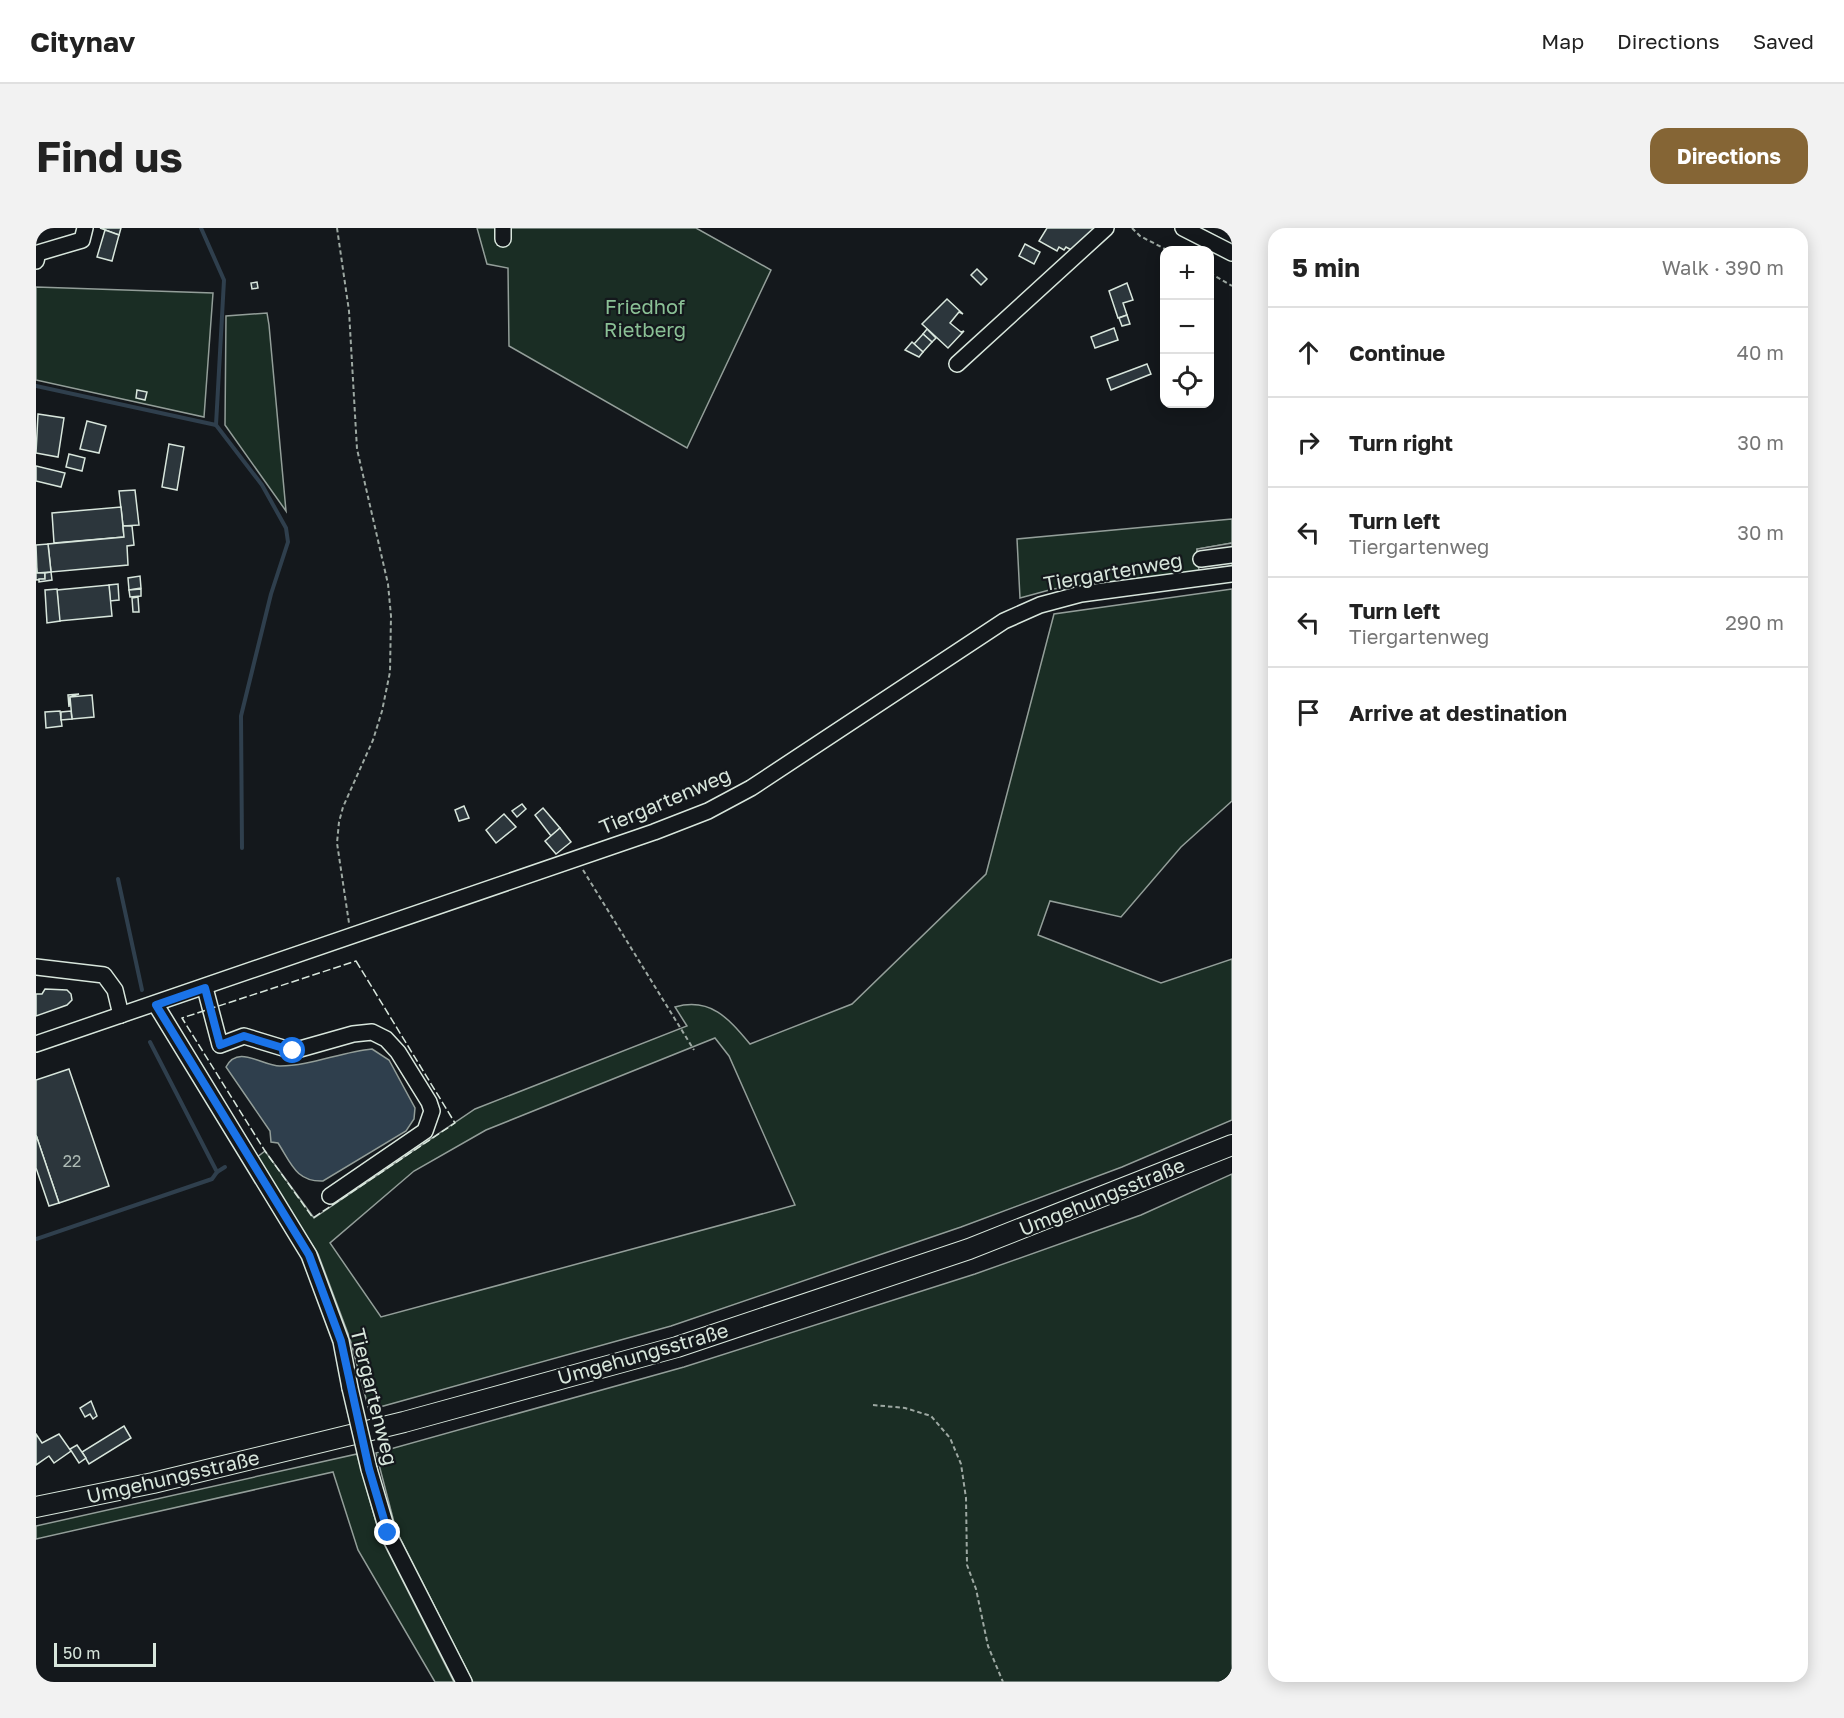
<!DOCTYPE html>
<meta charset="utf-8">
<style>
:root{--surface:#fff;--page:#f2f2f2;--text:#222;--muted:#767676;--line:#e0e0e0;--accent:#856535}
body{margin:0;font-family:"Golos Text",sans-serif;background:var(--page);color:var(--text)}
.controls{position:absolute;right:18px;top:18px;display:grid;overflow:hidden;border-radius:12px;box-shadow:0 3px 15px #0003}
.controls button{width:54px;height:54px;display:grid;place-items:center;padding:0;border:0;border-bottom:2px solid var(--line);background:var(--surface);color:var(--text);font:30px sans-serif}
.scale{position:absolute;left:18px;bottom:15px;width:102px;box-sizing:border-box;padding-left:6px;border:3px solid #d8e6dc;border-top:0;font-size:16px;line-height:21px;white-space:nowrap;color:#d8e6dc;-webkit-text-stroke:4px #14181c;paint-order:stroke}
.stop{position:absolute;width:18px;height:18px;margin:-14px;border:4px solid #1a73e8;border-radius:50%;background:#fff}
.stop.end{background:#1a73e8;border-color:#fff;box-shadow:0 2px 6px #0008}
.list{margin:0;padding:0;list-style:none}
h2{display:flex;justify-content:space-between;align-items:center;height:78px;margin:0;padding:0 24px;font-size:26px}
h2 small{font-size:20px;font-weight:400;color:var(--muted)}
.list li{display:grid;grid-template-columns:39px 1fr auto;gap:18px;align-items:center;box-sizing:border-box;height:90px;padding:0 24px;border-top:2px solid var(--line)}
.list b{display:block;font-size:22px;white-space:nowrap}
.list p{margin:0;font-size:20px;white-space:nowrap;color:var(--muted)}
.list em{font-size:20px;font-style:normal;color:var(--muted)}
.icon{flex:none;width:33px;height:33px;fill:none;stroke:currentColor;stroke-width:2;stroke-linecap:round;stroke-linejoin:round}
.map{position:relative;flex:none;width:1196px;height:1454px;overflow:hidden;border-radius:18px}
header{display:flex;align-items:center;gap:36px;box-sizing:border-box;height:84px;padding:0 30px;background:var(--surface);border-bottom:2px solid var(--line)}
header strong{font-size:28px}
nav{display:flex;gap:33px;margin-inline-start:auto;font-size:21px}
.intro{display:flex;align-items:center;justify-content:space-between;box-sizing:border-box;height:144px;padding:0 36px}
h1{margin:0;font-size:42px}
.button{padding:15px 27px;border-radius:18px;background:var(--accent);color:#fff;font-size:21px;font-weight:700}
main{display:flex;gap:36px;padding:0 36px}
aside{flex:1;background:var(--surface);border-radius:18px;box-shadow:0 3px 15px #0003}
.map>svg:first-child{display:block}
</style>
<header>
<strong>Citynav</strong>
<nav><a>Map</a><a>Directions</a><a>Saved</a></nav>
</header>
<div class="intro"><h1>Find us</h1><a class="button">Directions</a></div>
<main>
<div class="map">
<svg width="1196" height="1454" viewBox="0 0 1196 1454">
<rect width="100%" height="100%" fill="#14181c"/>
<g fill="#1a2d24" stroke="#939e99" stroke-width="1.5" fill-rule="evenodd">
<path d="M441,0H660L735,42L651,220L473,118L472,40L451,36Z"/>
<path d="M0,59L177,65L168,189L0,152Z"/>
<path d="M231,85L233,97L250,283L189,197L190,88Z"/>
<path d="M1196,291V315L1161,321L1163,343L1017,361L984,370L981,311Z"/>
<path d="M1196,361V573L1145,619L1085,689L1014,673L1002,707L1125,755L1196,731V892L1086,939L925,999L635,1098L333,1182L314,1111L282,1026L220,930L229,923L278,990L439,881L651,798L639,779C675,769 693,791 714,816L816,776L950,646L1018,386ZM679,810L693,828L759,977L345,1089L294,1015L378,943L450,902Z"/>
<path d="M1196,946V1454H437L360,1302L340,1225L648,1139L939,1046L1105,987Z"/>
<path d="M321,1226L344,1308L418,1454H399L322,1322L297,1244L0,1311V1298Z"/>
</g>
<path fill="#24282b" stroke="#939e99" stroke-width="1.5" d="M1196,315V338L1163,343L1161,321Z"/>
<path fill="#2f3f4d" stroke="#939e99" stroke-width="1.5" d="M336,821L353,832L379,880L378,891L370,903L287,953C260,954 255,935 242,915L235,914L234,903L190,839C202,816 226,838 244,838C274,838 305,824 336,821Z"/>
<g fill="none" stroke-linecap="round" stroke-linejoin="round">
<g stroke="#2f3f4d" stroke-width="4">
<path d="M165,0L188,52L180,197L226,257L250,300L252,314L235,366L205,488L206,620"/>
<path d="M0,158L180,197"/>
<path d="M82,651L106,762"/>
<path d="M181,944L189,939"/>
<path d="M0,1011L176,951L181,944L114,814"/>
</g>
</g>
<g fill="#2c363c" stroke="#d8e6dc" stroke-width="1.5">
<path d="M64,0H85L83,7Z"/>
<path d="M1011,0H1061L1039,24L1030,19L1028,22L1023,19L1021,23L1003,13Z"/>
<path d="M69,2L83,7L76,33L61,29Z"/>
<path d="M989,16L1004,24L998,36L983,28Z"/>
<path d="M941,41L951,51L945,57L935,47Z"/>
<path d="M221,54L222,60L216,61L215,55Z"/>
<path d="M1091,55L1097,72L1087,75L1091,87L1082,90L1073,63Z"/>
<path d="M911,71L927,86L923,84L914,95L925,104L928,103L912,120L886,96Z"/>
<path d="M1091,87L1094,96L1086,98L1083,90Z"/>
<path d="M1078,100L1082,112L1059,120L1055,109Z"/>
<path d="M891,101L900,110L896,114L887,106Z"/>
<path d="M887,106L896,114L887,124L878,116Z"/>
<path d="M876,114L887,124L883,129L869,122Z"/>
<path d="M1111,136L1115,146L1075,162L1071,151Z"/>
<path d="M101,162L111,164L109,172L100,170Z"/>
<path d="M2,186L28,190L22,229L0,225Z"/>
<path d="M51,193L70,198L63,225L44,221Z"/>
<path d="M133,216L148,219L141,262L126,259Z"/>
<path d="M33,226L49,230L46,243L30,239Z"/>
<path d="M0,238L29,245L25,259L0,253Z"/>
<path d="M99,262L103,297L87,298L83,263Z"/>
<path d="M85,279L88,309L18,315L16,285Z"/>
<path d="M87,298H96L98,317L91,318L92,337L15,344L12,316L88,309Z"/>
<path d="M12,316L15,344L1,345L0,317Z"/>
<path d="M0,337L1,345H9V351L0,352Z"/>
<path d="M15,344L16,352L3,354V351H9V345Z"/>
<path d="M104,348L105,360L93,362L92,350Z"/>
<path d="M82,356L83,372L74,373L73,357Z"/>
<path d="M73,357L76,388L23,393L21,362Z"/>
<path d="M21,361L24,393L11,395L9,362Z"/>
<path d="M105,361V368L94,369L93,362Z"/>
<path d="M102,369L103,384H97L96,370Z"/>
<path d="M43,466L34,469L33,479L32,467Z"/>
<path d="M56,467L58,489L36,491L34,469Z"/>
<path d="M24,483L26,498L10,500L9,484Z"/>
<path d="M35,483L36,491L25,492V484Z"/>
<path d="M486,576L490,581L481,589L476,583Z"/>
<path d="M428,578L433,590L423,593L419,582Z"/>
<path d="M507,580L524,600L515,608L499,587Z"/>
<path d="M468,586L480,599L460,615L450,602Z"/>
<path d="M524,600L535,614L520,626L509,613Z"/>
<path d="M9,761L31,762L35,766L36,772L31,777L0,788V766H6Z"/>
<path d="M33,841L73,958L23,975L0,907V852Z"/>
<path d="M0,907L23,975L13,978L0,940Z"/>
<path d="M55,1173L61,1188L57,1191L54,1186L49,1189L44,1180Z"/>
<path d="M88,1198L95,1210L53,1236L46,1224Z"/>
<path d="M0,1206L6,1215L23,1206L35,1223L18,1235L13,1228L0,1237Z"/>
<path d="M41,1217L50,1230L43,1235L34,1221Z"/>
</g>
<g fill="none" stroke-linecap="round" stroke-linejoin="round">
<defs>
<g id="minor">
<path d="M1147,0L1196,25"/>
<path d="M467,11V0"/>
<path d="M0,33L2,25L46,12L49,0"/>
<path d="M921,136L1070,0"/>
<path d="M1165,331L1196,327"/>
<path d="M0,739L68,747L79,762L85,787"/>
<path d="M169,760L184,817L208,808L257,823L317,806L336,804L350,811L362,824L393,874L396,883L389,903L294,968"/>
<path d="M120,777L273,1027L305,1113L314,1160"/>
<path d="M0,816L618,604L672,583L715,560L968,393L1004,377L1045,366L1196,346"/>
<path d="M333,1241L352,1305L428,1454"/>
</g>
<path id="major" d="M0,1279L117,1255L368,1194L641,1119L933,1021L1196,917"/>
</defs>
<use href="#minor" stroke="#d8e6dc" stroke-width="18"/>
<use href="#major" stroke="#d8e6dc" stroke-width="22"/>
<g stroke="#9da8a2" stroke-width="2" stroke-dasharray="4.5 3" stroke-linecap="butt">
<path d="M301,0L313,83L321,221L352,356L355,388L354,444L346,483L337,512L307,579L303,594L301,615L313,695"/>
<path d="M1096,0L1104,8L1131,22"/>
<path d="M1174,45L1196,58"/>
<path d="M547,642L658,822"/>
<path d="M837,1177L869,1180L895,1188L914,1210L925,1236L930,1270L931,1337L940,1361L952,1418L967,1454"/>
</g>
<use href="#minor" stroke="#14181c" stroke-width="15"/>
<use href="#major" stroke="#14181c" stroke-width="20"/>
<defs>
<path id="minor-bridge" d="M314,1160L333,1241"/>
</defs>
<use href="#minor-bridge" stroke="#d8e6dc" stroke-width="18" stroke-linecap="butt"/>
<use href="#minor-bridge" stroke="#14181c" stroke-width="15"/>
<path stroke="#d8e6dc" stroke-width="1.5" stroke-dasharray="8 3" stroke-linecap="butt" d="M320,733L419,895L277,990L229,923L146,790Z"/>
</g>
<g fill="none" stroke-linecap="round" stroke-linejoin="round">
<path stroke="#1a73e8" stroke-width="8" d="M257,823L208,808L184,817L169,760L120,777L273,1027L305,1113L333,1241L352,1305"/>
</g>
<g text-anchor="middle" stroke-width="4.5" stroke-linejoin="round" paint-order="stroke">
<g font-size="16" fill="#adbab4">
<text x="36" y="939">22</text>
</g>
<g font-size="20" fill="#8ac095" stroke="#14181c">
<text x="609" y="86">Friedhof<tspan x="609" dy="23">Rietberg</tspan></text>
</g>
<g font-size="20" fill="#d8e6dc" stroke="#14181c">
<text transform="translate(1077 344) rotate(-10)" y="7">Tiergartenweg</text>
<text transform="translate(629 573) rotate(-23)" y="7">Tiergartenweg</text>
<text transform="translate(1066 969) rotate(-22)" y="7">Umgehungsstraße</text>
<text transform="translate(607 1126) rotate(-16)" y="7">Umgehungsstraße</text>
<text transform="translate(338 1169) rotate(76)" y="7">Tiergartenweg</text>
<text transform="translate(137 1249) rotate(-13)" y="7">Umgehungsstraße</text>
</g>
</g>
</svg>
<div class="controls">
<button>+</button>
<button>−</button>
<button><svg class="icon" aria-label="locate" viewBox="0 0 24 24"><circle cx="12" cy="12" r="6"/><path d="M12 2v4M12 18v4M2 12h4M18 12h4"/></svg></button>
</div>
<div class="scale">50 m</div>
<div class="stop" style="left:257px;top:823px"></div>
<div class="stop end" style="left:352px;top:1305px"></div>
</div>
<aside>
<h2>5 min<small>Walk · 390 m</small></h2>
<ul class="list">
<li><svg class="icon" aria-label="ahead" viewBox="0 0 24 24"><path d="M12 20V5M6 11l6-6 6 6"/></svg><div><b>Continue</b></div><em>40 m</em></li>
<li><svg class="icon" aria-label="right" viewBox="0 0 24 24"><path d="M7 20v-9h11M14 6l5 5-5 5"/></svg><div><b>Turn right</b></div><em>30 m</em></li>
<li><svg class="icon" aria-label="left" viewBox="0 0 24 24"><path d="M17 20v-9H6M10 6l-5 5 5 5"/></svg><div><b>Turn left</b><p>Tiergartenweg</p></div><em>30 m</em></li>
<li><svg class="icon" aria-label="left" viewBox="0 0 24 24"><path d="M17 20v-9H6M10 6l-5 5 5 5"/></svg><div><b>Turn left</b><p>Tiergartenweg</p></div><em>290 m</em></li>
<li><svg class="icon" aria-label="arrive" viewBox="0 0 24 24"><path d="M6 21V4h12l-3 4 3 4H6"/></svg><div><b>Arrive at destination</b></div></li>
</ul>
</aside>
</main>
